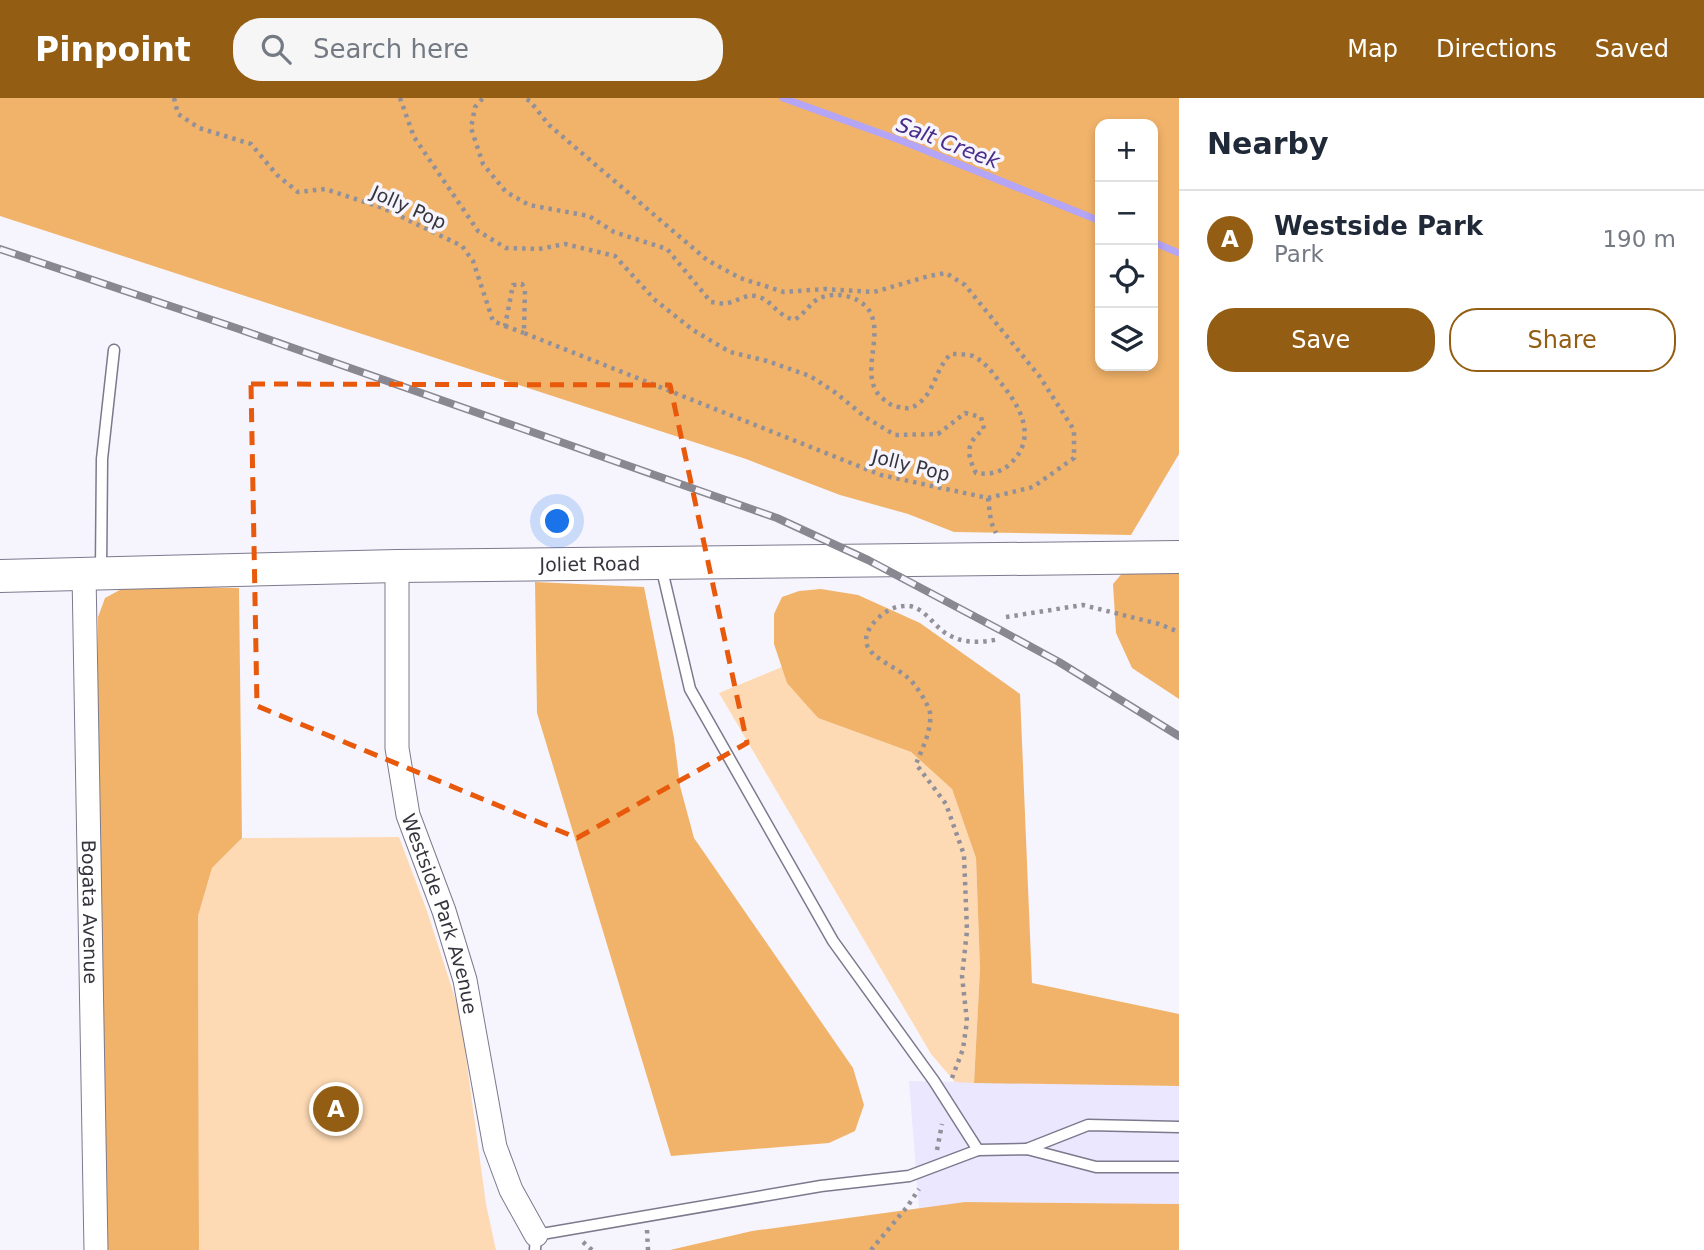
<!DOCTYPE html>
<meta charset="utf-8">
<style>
:root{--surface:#fff;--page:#f6f6f7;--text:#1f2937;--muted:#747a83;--line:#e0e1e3;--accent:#935e13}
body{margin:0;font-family:"DejaVu Sans",sans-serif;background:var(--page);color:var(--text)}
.controls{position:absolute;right:21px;top:21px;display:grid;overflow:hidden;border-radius:14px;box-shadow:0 4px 10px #0003}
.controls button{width:63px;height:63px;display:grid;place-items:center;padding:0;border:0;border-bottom:2px solid var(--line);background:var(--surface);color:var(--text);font:35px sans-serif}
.you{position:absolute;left:558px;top:424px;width:24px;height:24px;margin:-18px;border:5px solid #fff;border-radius:50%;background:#1a73e8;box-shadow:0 0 0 10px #1a73e833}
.badge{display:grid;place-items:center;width:46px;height:46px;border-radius:50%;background:var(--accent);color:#fff;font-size:23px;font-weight:700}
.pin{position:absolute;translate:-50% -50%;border:4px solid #fff;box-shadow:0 2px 7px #0006}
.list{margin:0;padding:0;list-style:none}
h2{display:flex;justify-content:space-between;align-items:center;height:91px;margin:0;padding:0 28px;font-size:30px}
h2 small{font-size:23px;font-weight:400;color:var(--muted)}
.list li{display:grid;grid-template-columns:46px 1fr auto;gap:21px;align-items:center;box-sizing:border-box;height:98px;padding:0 28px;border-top:2px solid var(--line)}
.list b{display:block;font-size:26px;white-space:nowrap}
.list p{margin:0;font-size:23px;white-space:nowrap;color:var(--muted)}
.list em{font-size:23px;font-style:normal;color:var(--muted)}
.actions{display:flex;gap:14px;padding:21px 28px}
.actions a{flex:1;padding:16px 0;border:2px solid var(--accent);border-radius:28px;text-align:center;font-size:24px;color:var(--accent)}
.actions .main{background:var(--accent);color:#fff}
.icon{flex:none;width:38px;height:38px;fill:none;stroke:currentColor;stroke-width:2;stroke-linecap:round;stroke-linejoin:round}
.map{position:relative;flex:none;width:1179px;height:1152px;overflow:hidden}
header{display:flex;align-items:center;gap:42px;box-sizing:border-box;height:98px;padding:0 35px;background:var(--accent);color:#fff}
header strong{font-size:33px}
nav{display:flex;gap:38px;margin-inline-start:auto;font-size:24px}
.search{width:490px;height:63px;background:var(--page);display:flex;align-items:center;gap:18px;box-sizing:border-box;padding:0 24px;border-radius:28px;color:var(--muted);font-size:26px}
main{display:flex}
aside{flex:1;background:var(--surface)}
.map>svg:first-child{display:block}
</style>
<header>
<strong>Pinpoint</strong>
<div class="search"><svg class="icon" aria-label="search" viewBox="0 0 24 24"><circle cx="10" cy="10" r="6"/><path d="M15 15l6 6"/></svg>Search here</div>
<nav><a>Map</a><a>Directions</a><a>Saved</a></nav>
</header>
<main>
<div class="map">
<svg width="1179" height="1152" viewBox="0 0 1179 1152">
<rect width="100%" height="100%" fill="#f6f5fe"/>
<path fill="#eae7ff" d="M909,983L1179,988V1106L965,1104L919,1111Z"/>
<g fill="#fedab4">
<path d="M782,569L788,585L818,620L911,654L952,691L976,760L980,871L974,985L955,984L931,956L719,595Z"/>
<path d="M399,739L427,813L460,915L486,1106L496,1152H199L198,818L212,770L242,740Z"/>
</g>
<g fill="#f1b36a" fill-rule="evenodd">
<path d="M0,0H1179V356L1131,437L954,434L908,416L840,397L746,361L0,118ZM1100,26H1153V268H1100Z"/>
<path d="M1179,472V601L1132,570L1116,535L1113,486L1124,473Z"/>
<path d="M535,484L644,489L674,640L680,688L694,740L853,970L864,1007L855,1033L829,1045L671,1058L537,615Z"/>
<path d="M127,488L239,490L242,740L212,770L198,818L199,1152H98V519L105,500Z"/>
<path d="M821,491L858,497L920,525L1020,596L1032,885L1179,916V988L974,985L980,871L976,760L952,691L911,654L818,620L787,585L774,546V516L782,499L799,493Z"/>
<path d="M965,1104L1179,1106V1152H670L752,1133Z"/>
</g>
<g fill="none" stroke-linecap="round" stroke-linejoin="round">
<g stroke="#b4a5f6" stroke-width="7">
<path d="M783,0L902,43L1100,123"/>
<path d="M1153,144L1179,155"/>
</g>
<defs>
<g id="lane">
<path d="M661,468L690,591L833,843L934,983L978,1052L1027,1051L1096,1069H1179"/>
<path d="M101,472L102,361L114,252"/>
<path d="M1027,1051L1088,1027L1179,1029"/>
<path d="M535,1152L536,1137L821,1088L909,1078L978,1052"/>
</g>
<g id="street">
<path id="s1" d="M397,468V650L408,717L444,813L465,882L495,1049L511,1092L536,1137"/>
<path id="s2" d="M84,476L96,1152"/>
</g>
<g id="secondary">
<path id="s3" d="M0,478L397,468L1179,459"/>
</g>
</defs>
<use href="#lane" stroke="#7c798d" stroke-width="13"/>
<use href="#street" stroke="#7c798d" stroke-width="25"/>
<use href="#secondary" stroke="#7c798d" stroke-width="34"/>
<g stroke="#92919a" stroke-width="4.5" stroke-dasharray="3.5 5" stroke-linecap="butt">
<path d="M174,0L178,16L199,30L251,46L277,77L298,94L325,91L383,110L462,148L473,163L493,223L505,228L513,187L522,186L525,191L524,235L881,377L988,400L1033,389L1074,360V332L1040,279L965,187L946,175L929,178L874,194L825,191L784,194L740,180L707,162L549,27L530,3L524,0"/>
<path d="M400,0L414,39L478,133L506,150L539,151L565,146L615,158L655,202L693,232L730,254L767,263L810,278L836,295L865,319L895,337L938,336L965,315L981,319L984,331C966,345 966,355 976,375C989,377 1001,375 1011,365C1038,339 1020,308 1000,284C992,274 985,264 973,258C967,256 958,256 951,256C936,269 935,293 919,305C912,311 908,311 899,309C891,308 887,304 881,299C853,273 900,216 850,199C841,196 827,196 818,201C809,206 805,216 794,222C774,216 773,202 756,198C745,196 738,203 728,205C723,206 717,205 711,204L667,151L614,134L589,118L529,107L506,94L483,66L471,30L475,9L483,0"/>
<path d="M505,228L524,235"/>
<path d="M988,400L991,424L996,435"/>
<path d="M1006,519L1083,507L1159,526L1179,534"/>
<path d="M952,980L963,951L967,923L962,878L967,833L964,757L946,706L916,666C922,651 932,632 930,615C928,605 915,585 907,579C889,563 847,554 876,522C884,514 894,508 904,508C923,506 933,528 947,536C964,546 981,545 999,541"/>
<path d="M937,1052L942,1026"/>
<path d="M647,1132L648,1152"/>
<path d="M583,1144L592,1152"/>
<path d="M871,1152L907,1109L919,1091"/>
</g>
<use href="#lane" stroke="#fff" stroke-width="10"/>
<use href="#street" stroke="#fff" stroke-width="23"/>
<use href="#secondary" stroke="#fff" stroke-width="32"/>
<defs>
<path id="rail" d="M0,151L236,230L777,420L868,462L1002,533L1059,564L1179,638"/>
</defs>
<use href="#rail" stroke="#898891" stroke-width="8"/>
<use href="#rail" stroke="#f6f5fe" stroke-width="5" stroke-dasharray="16" stroke-linecap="butt"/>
</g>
<path fill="none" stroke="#e8590c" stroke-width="5" stroke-dasharray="14 9" stroke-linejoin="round" d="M251,286L670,287L747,645L577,740L257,608Z"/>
<g text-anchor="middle" stroke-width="7" stroke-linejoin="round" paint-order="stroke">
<g font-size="19" fill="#36353e" stroke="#f6f5fe">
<text transform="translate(409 109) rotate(24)" y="7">Jolly Pop</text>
<text transform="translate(911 367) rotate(14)" y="7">Jolly Pop</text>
<text dy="7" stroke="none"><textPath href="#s3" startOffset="590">Joliet Road</textPath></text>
<text dy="7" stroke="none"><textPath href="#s2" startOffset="338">Bogata Avenue</textPath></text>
<text dy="7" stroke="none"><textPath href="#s1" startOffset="354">Westside Park Avenue</textPath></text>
</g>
<g font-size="21" font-style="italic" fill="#492d89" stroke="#f6f5fe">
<text transform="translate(948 45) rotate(21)" y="7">Salt Creek</text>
</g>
</g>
</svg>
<div class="controls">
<button>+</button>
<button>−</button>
<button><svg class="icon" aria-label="locate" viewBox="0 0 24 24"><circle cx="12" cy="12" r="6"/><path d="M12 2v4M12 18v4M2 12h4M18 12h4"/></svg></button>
<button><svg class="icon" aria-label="layers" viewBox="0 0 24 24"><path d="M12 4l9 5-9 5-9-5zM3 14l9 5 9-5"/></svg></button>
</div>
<div class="you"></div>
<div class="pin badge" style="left:336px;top:1011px">A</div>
</div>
<aside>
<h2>Nearby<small></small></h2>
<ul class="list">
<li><span class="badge">A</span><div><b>Westside Park</b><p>Park</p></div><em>190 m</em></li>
</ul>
<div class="actions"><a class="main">Save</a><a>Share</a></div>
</aside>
</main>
